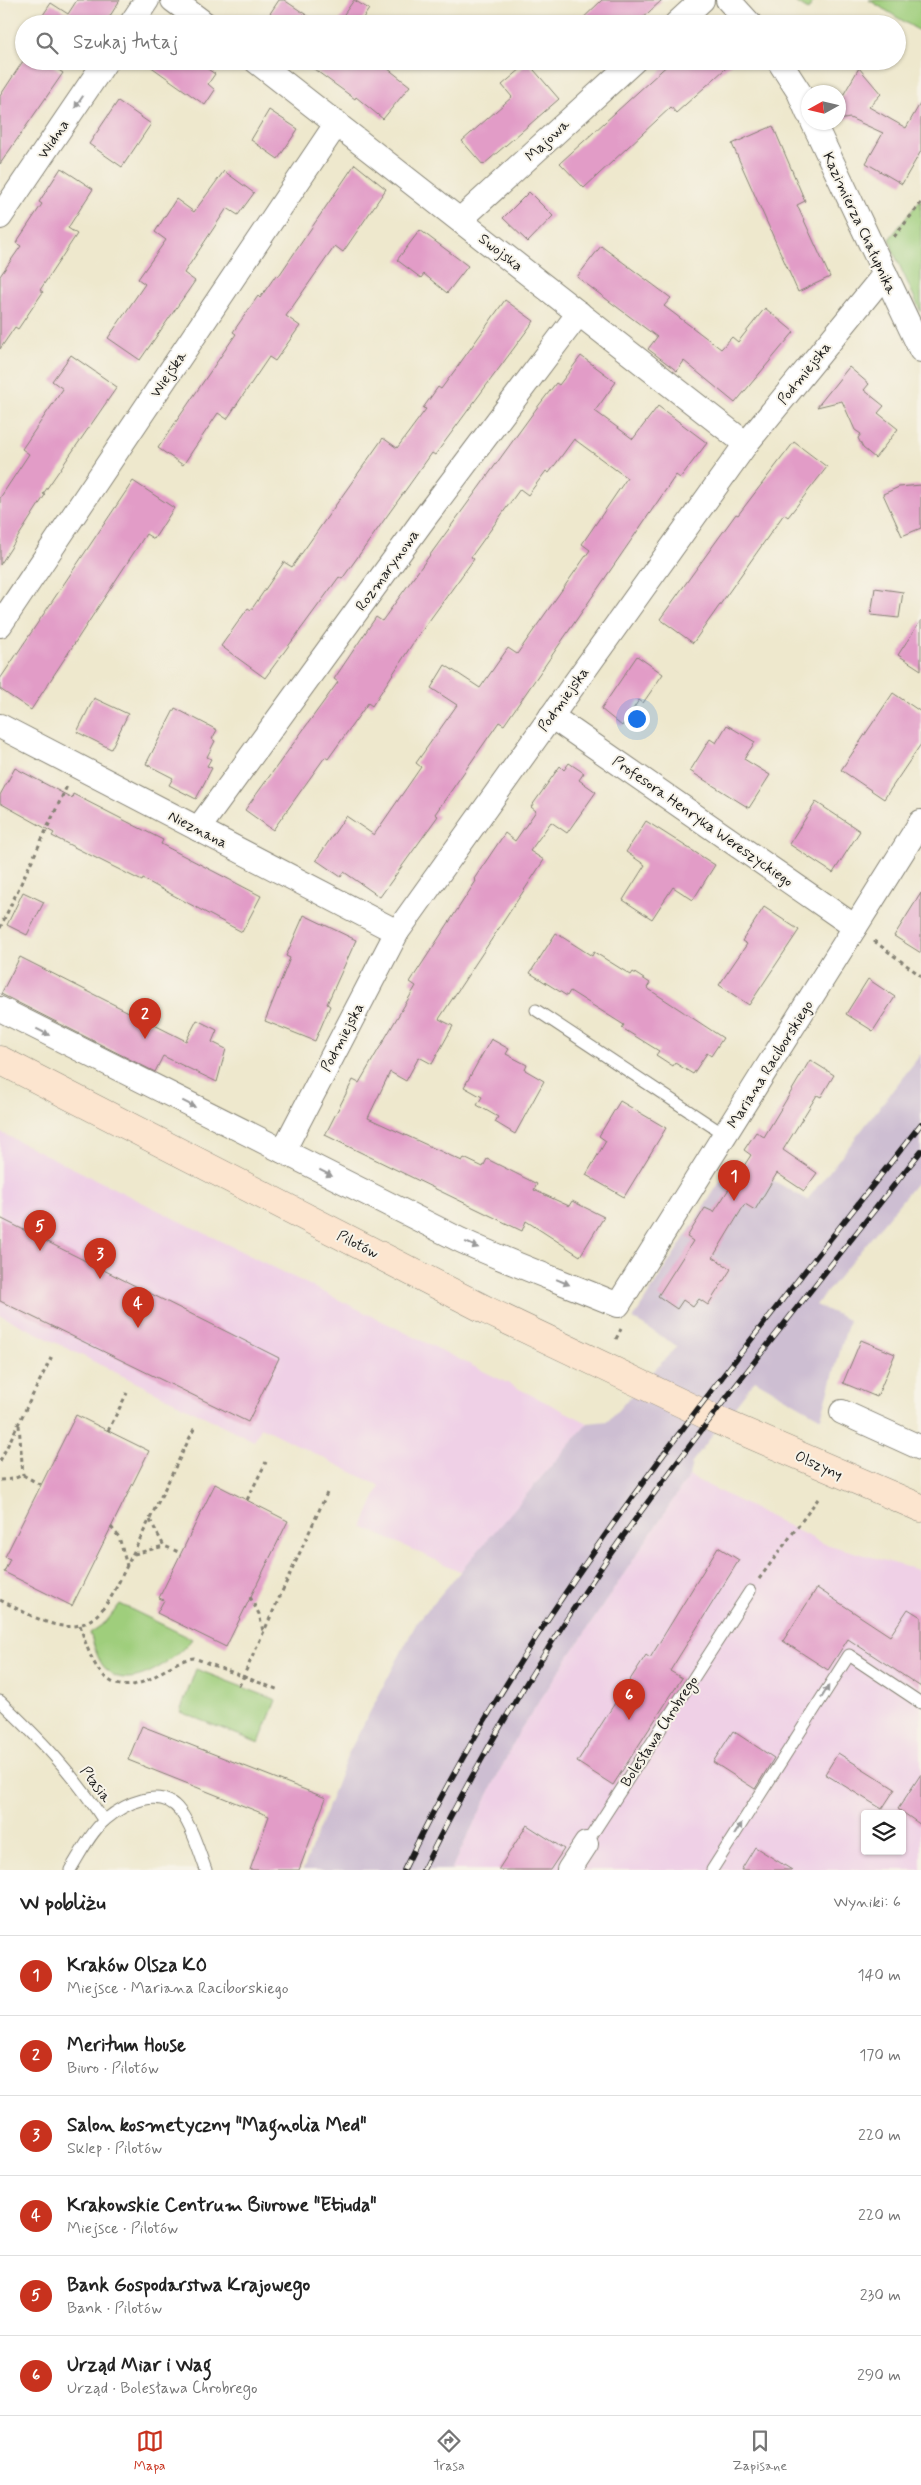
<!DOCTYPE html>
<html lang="pl">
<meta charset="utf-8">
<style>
:root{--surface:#fff;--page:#f2f2f2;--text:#222;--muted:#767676;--line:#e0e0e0;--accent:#c8321e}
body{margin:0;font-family:Mynerve,sans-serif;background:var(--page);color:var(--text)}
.controls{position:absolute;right:15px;bottom:15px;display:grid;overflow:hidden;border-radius:5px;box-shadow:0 1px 4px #0004}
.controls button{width:45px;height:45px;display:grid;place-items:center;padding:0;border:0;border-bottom:1px solid var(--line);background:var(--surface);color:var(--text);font:25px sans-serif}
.compass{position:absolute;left:801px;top:85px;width:45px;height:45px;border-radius:50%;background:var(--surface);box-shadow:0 1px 4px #0004;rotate:262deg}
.you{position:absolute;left:636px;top:718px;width:18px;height:18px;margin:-12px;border:4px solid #fff;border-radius:50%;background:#1a73e8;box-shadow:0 0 0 8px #1a73e833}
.badge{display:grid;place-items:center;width:32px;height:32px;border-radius:50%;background:var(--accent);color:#fff;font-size:16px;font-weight:700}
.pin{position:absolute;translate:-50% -41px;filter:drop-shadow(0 1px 2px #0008)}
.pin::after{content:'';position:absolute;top:26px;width:18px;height:15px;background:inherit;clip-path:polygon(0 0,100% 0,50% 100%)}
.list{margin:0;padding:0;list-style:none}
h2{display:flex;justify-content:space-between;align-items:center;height:65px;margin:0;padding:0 20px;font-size:21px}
h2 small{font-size:16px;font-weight:400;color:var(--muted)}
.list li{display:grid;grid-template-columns:32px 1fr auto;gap:15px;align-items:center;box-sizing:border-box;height:80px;padding:0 20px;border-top:1px solid var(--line)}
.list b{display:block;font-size:19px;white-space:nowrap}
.list p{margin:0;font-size:16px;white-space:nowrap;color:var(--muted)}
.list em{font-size:16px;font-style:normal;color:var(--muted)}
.icon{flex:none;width:28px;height:28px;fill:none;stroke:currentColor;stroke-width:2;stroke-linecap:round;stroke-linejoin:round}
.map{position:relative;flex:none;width:921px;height:1870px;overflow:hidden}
.search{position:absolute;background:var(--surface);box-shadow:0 1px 4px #0004;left:15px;right:15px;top:15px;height:55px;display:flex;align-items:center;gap:12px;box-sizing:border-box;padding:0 18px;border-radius:28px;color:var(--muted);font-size:19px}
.sheet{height:545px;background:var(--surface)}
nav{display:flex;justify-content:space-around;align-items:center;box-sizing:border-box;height:70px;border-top:1px solid var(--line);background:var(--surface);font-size:14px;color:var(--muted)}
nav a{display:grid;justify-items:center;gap:2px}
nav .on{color:var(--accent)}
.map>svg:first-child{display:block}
</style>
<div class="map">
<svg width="921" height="1870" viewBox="0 0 921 1870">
<rect width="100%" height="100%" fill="#f7f3e8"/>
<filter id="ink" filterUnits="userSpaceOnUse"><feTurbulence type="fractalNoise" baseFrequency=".02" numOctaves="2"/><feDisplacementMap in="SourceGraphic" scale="10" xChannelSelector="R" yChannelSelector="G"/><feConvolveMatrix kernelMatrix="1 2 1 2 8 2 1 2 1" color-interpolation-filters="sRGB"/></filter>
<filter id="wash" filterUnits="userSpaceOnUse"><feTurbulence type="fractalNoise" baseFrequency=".0096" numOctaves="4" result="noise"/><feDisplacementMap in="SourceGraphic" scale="20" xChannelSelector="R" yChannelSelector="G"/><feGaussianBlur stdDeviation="1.12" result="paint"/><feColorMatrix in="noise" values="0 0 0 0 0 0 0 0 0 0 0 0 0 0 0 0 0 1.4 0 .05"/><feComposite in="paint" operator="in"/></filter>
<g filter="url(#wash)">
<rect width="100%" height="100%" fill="#eee8cd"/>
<g fill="#efd0e6" fill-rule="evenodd">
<path d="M0,1132L588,1423L462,1572L362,1527L380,1486L261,1427L254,1441L0,1315Z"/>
<path d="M689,1476L822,1543L921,1571V1870H451L520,1730ZM865,1814H902V1851H865Z"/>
</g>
<path fill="#cdbed2" d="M921,1054V1177L816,1305L849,1320L821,1418L755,1380L692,1462L689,1476L520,1730L451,1870H303L348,1754L417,1622L588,1423L608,1421L677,1346L633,1319L735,1158L807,1200Z"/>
<g fill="#9fce7c" stroke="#5e754c">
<path d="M792,0H814L808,10Z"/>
<path d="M869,0H921V32Z"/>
<path d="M921,199V312L893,251L890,238Z"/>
<path d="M120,1604L192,1639C176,1659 129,1695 106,1669C97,1660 94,1645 90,1633L106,1622Z"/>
<path d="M196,1669L276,1700L259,1743L180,1712Z"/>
</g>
<g id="blocks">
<g fill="#e29cc7">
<path d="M77,0H120L105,24H37L51,3L68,14Z"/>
<path d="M279,0H284L320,24H263Z"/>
<path d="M354,0L369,9L359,24H337Z"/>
<path d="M602,0H662L636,24H577Z"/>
<path d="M23,61H46L63,73L0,164V96Z"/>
<path d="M143,61H196L215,74L208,84L215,90L205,105Z"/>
<path d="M303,61H378L410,86L383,119L356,97L355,99Z"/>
<path d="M672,61H734L676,113L671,107L584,188L560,163Z"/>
<path d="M528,63L559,99L483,165L462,141L512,97L502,85Z"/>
<path d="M859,68L881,94L869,107L906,128L921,102V151L902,184L866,163L883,133L850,118L838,120V104Z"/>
<path d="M118,101L151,124L122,167L89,144Z"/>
<path d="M269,110L298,129L278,159L251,140Z"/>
<path d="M773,126L805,201L797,205L830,277L798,292L732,144Z"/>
<path d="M355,164L386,189L343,252L335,246L286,316L300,326L275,361L269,357L227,419L218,413L183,465L158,448L236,334L233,332L258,296L260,298L276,275L278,277Z"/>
<path d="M61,168L93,189L68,228L77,234L40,290L43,292L18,329L15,327L0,349V276L21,246L16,243L42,204L39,202Z"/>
<path d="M224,171L254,193L238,215L227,208L184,273L195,281L140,360L108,338L145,284L138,279L166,240L155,232L176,199L194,212Z"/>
<path d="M529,192L553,216L528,242L503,218Z"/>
<path d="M420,230L468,266L447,293L424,274L421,278L397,260Z"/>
<path d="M601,246L671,298L664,306L721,349L732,337L738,342L765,308L794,332L735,403L684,361L677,371L648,349L657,337L577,277Z"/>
<path d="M505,300L534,321L435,455L432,453L342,579L339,577L265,678L221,646L248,608L251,610L284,562L292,567L383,438L397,448L426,409L423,408L438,387L441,389L458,366Z"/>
<path d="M71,355L117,387L43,494L45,495L0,565V498L29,454L22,449L63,389L52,381Z"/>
<path d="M581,356L616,382L595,411L633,439L658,406L707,443L680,478L676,475L504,725L499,722L435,814L438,816L380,897L344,872L341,877L316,860L346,816L374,835L421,767L416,763L457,705L431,688L445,665L480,688L508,648L517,654L590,550L582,544L627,478L574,439L549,473L546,471L528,495L520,489L471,557L474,559L413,643L372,706L368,703L328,759L325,757L273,830L245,810L338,682L334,679L376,617L382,621L536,409L556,383L559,385Z"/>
<path d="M849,367L869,384L864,390L884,406L878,413L898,429L875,458L863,448L858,438L861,434L855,430L842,401L817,407Z"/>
<path d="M794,442L827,467L788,517L784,514L693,643L660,619L736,514L738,515Z"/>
<path d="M133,481L174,508L154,539L146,534L31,710L0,689V679Z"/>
<path d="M921,485V528L902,536L883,494L899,487Z"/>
<path d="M875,588L903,592L899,618L871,615Z"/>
<path d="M921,620V670L898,655Z"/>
<path d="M637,656L663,674L643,703L639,700L622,726L601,709Z"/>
<path d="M893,693L921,712V744L884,799L841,770Z"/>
<path d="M94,698L128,714L111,749L77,732Z"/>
<path d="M175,708L217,730L212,739L215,741L207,757L211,759L207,766L212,768L196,799L169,785L173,778L146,764Z"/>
<path d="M727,725L755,742L744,759L770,775L749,808L690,771L710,739L716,743Z"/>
<path d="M569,763L584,773L579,780L596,792L567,833L551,822L530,851L544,860L439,1019L453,1026L432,1064L419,1057L406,1081L390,1072L368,1118L462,1161L464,1158L483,1167L487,1159L537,1184L534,1190L569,1206L572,1201L604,1217L580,1256L526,1221L522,1231L325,1135L353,1080L359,1083L394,1023L416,986L410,982L476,881L474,879L505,833L515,841L536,811L531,807L560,766L564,770Z"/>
<path d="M15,768L72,798L73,794L163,840L161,844L261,896L242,932L143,879L142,881L52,836L54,833L0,803V795Z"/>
<path d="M816,802L860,831L833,873L789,844Z"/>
<path d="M646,821L715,865L693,900L673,887L652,919L623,900L645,865L626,852Z"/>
<path d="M23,892L44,902L27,935L7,925Z"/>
<path d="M921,893V953L894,936Z"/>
<path d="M764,907L799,930L749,1005L719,985L747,944L742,941Z"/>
<path d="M304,915L356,940L327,1004L330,1006L315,1041L265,1021L290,958L286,956Z"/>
<path d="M556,933L592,956L594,952L631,975L633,972L650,983L647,988L723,1038L711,1056L707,1053L693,1074L675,1063L673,1066L656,1055L659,1051L622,1028L624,1025L570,991L567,996L530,973Z"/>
<path d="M20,957L186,1041L197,1020L217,1030L212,1042L226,1049L217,1082L163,1056L155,1072L1,994Z"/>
<path d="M868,979L895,997L873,1031L846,1014Z"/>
<path d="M491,1039L509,1049L506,1054L527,1065L525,1070L544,1081L515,1134L495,1122L498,1117L477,1105L482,1097L464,1087Z"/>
<path d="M810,1060L834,1075L821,1097L817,1095L783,1150L817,1173L804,1191L777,1173L755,1210L745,1204L713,1257L731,1269L708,1305L699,1299L693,1307L683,1300L677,1309L658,1296L693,1241L687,1237L705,1208L714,1212L751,1155L744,1150L756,1132L764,1137Z"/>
<path d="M620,1101L666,1128L624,1197L586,1175L606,1141L599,1136Z"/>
<path d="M0,1218L279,1358L248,1422L0,1301Z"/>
<path d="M861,1340L895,1354L877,1397L843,1383Z"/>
<path d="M76,1415L149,1451L72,1606L4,1572L10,1559L5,1557Z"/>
<path d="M215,1484L288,1521L226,1647L157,1613L164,1600L159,1598Z"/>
<path d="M718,1547L739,1560L670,1671L682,1678L613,1785L577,1762L646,1655L650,1658Z"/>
<path d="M817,1588L890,1636L908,1609L921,1617V1687L848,1639L828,1670L783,1641Z"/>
<path d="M142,1726L326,1798L299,1870H250L269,1816L128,1760Z"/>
<path d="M733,1731L774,1758L755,1789L713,1762Z"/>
<path d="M838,1753L895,1789L882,1809L825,1774Z"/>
<path d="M921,1774V1825L898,1809Z"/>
<path d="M527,1825L564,1849L550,1870H498Z"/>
<path d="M755,1847L792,1870H741Z"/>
</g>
</g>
</g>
<g filter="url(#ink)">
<use href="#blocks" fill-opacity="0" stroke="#858274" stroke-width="1"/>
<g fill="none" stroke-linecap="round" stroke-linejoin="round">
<defs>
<g id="lane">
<path d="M536,1010L725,1135"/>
<path d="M0,1701C41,1740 73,1773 104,1821"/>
<path d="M586,1844L750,1591"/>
<path d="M70,1870C80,1854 91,1832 105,1820C124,1804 161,1785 180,1811C192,1827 199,1851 206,1870"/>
<path d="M712,1870L849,1655L921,1703"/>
</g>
<g id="street">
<path d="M173,0L205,24"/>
<path d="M728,0L750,24"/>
<path d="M131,24L147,0"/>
<path d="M676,24L702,0"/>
<path d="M256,61L746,444"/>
<path d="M779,61L799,92L808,113"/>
<path d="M813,122L921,350"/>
<path d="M0,217L106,61"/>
<path d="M460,220L634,61"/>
<path d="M0,625L337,123"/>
<path d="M551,716L855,927"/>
<path d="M0,726L397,932"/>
<path d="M198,829L426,516L579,313"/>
<path d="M0,1009L460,1240C512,1264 565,1283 618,1305L921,822"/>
<path d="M283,1151L397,932L746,444L885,274"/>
<path d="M842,1412L921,1448"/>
<path d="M569,1870L586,1844"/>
</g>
<path id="secondary" d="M0,1060L488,1311L719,1421L921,1508"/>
</defs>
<use href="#lane" stroke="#858274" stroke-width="13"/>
<use href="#street" stroke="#858274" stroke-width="26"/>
<use href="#secondary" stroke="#858274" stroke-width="29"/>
<g stroke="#858274" stroke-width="3" stroke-dasharray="4 4" stroke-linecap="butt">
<path d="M894,237L921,203"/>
<path d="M0,928L67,786"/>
<path d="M874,941L921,976"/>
<path d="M616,1339L621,1329"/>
<path d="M19,1425L23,1475"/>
<path d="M108,1431L127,1393"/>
<path d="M0,1461L52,1356"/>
<path d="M23,1475L41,1485"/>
<path d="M0,1480L13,1479L23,1475"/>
<path d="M247,1500L266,1462"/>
<path d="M150,1520L164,1546L181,1553"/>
<path d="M111,1527L119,1537L127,1566"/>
<path d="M134,1554L164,1546"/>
<path d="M759,1579L818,1499"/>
<path d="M250,1597L259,1614L263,1631"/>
<path d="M0,1600C45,1622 82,1650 114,1592L195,1427"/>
<path d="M80,1625C89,1656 103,1700 145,1681C162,1674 175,1660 194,1658L279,1690"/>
<path d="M239,1686L327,1493"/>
</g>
<use href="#lane" stroke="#fff" stroke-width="11"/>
<use href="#street" stroke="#fff" stroke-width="24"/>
<use href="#secondary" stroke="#fce5cf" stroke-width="28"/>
<defs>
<g id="rail">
<path d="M404,1870C536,1596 734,1363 921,1124"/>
<path d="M423,1870C477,1761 540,1656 609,1556C707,1417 816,1285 921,1151"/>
</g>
</defs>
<use href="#rail" stroke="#1c1c1c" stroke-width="5.5"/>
<use href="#rail" stroke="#f7f3e8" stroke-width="4" stroke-dasharray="11" stroke-linecap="butt"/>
</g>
<defs><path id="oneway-solid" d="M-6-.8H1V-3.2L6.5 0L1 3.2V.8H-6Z" transform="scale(1.25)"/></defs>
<g fill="#999">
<use href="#oneway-solid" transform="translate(79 102) rotate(124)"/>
<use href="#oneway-solid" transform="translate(43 1032) rotate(27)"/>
<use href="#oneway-solid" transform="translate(189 1104) rotate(27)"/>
<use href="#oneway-solid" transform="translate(326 1173) rotate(27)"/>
<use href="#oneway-solid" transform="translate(472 1245) rotate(24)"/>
<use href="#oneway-solid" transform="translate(563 1282) rotate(23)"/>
<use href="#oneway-solid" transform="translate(825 1692) rotate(-58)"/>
<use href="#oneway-solid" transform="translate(738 1829) rotate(-58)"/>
</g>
</g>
<g text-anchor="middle" stroke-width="4" stroke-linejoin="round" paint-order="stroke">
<g font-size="15" fill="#1c1c1c" stroke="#f7f3e8">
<text transform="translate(53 139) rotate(-56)" y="5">Widna</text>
<text transform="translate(547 140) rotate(-43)" y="5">Majowa</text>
<text transform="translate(860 223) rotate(65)" y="5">Kazimierza Chałupnika</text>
<text transform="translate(501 252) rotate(38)" y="5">Swojska</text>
<text transform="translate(804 373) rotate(-51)" y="5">Podmiejska</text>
<text transform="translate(168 374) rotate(-56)" y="5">Wiejska</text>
<text transform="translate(387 570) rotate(-54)" y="5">Rozmarynowa</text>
<text transform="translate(563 699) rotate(-54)" y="5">Podmiejska</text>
<text transform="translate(703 821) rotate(35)" y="5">Profesora Henryka Wereszyckiego</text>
<text transform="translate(198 829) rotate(27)" y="5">Nieznana</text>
<text transform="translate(342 1037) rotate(-62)" y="5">Podmiejska</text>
<text transform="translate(770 1064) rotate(-58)" y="5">Mariana Raciborskiego</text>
<text transform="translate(358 1244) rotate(27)" y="5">Pilotów</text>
<text transform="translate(819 1465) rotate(24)" y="5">Olszyny</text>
<text transform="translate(659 1731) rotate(-57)" y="5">Bolesława Chrobrego</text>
<text transform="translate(96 1784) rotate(53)" y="5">Ptasia</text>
</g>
</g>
</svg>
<div class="controls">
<button><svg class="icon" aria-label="layers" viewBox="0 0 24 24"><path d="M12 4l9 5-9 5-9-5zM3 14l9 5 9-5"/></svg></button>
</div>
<svg class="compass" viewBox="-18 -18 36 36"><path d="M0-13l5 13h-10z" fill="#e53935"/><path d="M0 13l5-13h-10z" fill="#767676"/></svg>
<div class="you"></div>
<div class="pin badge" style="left:734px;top:1201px">1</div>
<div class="pin badge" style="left:145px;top:1039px">2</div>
<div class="pin badge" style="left:100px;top:1279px">3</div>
<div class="pin badge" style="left:138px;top:1328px">4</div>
<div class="pin badge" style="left:40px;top:1251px">5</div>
<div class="pin badge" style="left:629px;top:1720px">6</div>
<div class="search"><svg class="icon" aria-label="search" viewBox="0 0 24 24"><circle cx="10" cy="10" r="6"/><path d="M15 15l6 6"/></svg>Szukaj tutaj</div>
</div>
<section class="sheet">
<h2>W pobliżu<small>Wyniki: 6</small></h2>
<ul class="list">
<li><span class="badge">1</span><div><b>Kraków Olsza KO</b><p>Miejsce · Mariana Raciborskiego</p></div><em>140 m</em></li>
<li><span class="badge">2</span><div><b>Meritum House</b><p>Biuro · Pilotów</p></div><em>170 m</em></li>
<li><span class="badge">3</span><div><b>Salon kosmetyczny &quot;Magnolia Med&quot;</b><p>Sklep · Pilotów</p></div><em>220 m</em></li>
<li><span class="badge">4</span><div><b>Krakowskie Centrum Biurowe &quot;Etiuda&quot;</b><p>Miejsce · Pilotów</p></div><em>220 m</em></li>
<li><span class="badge">5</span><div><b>Bank Gospodarstwa Krajowego</b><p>Bank · Pilotów</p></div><em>230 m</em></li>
<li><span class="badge">6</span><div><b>Urząd Miar i Wag</b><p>Urząd · Bolesława Chrobrego</p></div><em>290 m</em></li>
</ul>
</section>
<nav>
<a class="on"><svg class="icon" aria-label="map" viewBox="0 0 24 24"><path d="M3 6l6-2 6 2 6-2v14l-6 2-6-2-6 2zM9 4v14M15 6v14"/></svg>Mapa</a>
<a><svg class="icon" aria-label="directions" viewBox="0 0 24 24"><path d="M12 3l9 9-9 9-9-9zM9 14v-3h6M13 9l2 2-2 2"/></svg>Trasa</a>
<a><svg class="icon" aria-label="saved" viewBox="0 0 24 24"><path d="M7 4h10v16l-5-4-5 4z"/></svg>Zapisane</a>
</nav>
